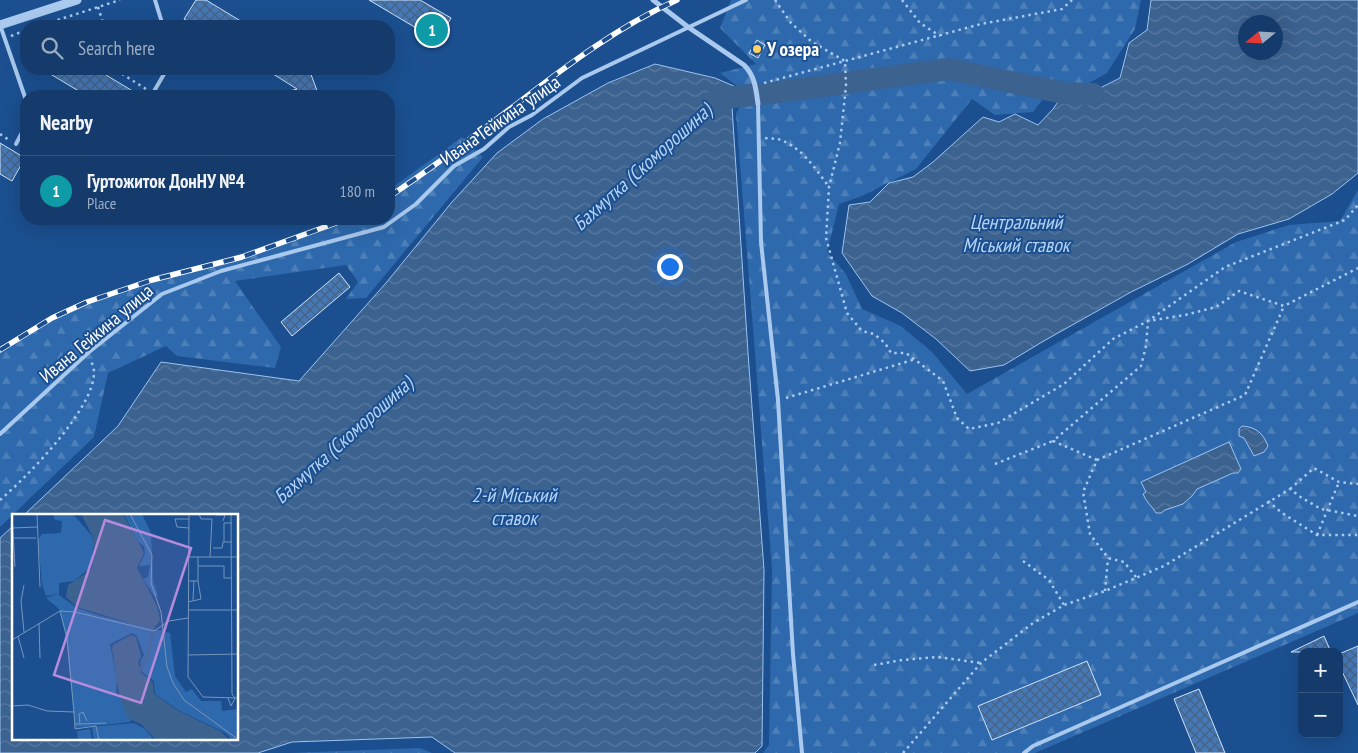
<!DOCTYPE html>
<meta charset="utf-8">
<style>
:root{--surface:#143b6b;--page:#214673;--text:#f1f3f6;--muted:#9dadc1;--line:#33557e;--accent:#95b2f1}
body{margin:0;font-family:"PT Sans Narrow",sans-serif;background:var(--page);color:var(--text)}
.controls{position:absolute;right:15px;bottom:15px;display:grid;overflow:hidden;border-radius:10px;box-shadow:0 5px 20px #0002}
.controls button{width:45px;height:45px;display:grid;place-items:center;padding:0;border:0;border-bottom:1px solid var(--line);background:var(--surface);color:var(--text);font:25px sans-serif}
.compass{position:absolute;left:1238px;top:15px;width:45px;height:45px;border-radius:50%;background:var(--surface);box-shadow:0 5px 20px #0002;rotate:252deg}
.you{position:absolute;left:669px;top:266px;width:18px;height:18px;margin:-12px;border:4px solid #fff;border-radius:50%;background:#1a73e8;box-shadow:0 0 0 8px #1a73e833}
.badge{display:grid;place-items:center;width:32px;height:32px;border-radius:50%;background:var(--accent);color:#fff;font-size:16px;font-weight:700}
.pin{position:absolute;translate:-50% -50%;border:2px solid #fff;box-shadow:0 1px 5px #0006}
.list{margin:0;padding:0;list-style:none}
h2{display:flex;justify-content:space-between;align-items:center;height:65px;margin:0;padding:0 20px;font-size:21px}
h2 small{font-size:16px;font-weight:400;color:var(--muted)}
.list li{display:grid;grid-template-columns:32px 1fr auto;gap:15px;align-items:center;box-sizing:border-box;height:70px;padding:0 20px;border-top:1px solid var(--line)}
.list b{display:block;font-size:19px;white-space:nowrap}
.list p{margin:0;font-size:16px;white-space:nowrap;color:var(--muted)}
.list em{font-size:16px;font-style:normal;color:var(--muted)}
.icon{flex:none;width:28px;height:28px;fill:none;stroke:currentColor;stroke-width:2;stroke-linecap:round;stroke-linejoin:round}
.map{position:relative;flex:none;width:1358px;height:753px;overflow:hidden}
.search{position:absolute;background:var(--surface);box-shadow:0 5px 20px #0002;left:20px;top:20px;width:375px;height:55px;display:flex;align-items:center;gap:12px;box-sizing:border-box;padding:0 18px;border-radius:20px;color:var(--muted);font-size:19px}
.panel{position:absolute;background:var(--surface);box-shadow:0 5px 20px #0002;left:20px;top:90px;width:375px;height:135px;border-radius:20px}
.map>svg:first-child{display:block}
</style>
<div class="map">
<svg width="1358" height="753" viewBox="0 0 1358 753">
<defs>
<pattern id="forest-firs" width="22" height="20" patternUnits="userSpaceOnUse" patternTransform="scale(1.25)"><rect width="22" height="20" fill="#2e69ad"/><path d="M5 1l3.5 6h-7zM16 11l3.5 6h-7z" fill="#4d80b9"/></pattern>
<pattern id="water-waves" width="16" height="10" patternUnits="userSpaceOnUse" patternTransform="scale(1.25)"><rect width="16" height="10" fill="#3c6290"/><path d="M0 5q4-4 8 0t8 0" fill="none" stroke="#597aa1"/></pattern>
<pattern id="building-cross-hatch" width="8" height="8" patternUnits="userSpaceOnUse" patternTransform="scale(1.25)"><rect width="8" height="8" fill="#4478b7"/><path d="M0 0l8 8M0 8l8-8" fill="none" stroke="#486282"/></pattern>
</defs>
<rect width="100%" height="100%" fill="#1b4f8f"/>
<g fill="url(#forest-firs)">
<path d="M731,0H1141L1135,29L1107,73L1089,83L1054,85L1033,112L995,115L972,99L916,169L862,196L839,204L827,252L846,274L862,309L901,326L932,352L967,394L1236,242L1289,225L1340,221L1358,190V613L1035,753H763L769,745L772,569L736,113L748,94L720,73L756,64L720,28Z"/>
<path d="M462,137L483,157L366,298L346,299L358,282L346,265L235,281L281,347L275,368L177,356L166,346L108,373L94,437L0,527V347L79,303L199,268L343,219H389V190Z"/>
<path d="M420,748L432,753H289Z"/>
</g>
<g fill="url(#water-waves)" stroke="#9cc4f0" fill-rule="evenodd">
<path d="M1151,0H1358V173L1332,194L1289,219L1238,234L1188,264L1131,292L1042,342L1004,365L970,371L936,339L902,313L872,296L842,253L849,205L870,202L889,183L913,177L933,162L983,117L999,122L1015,114L1038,125L1053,109L1067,89L1094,91L1120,78L1129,43L1147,30ZM1246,22H1276V52H1246Z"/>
<path d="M655,64L715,78L743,90L746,96L742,101L732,107L748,353L764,570L762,746L755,753H455L432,737L292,742L258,753H0V538L14,525V739H238V516L24,515L118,426L161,362L299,381L386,283L452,202L497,153L543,119L608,83Z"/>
<path d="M1242,426C1256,427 1263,433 1268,446L1264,452L1254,456L1244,438L1239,436V429Z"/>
<path d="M1229,442L1241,469L1238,473H1233L1197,489L1192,496L1183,504L1165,510L1161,513H1156C1152,506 1146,502 1143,494L1146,492L1141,482Z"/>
</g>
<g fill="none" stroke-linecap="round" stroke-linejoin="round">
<path stroke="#3c6290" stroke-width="22" d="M715,101L733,97L762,94L949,69L1064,93L1093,94"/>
</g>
<g fill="url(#building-cross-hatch)" stroke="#cfe3fa">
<path d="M196,0H206L249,26H196L184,19Z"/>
<path d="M369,0H420L451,18L438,41Z"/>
<path d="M757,40L765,45L758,58L749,53Z"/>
<path d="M42,69H96L141,96H87Z"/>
<path d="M265,69H309L319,96H280V94L297,89Z"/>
<path d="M0,143L25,158L12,181L0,174Z"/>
<path d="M339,273L350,287L292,336L281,322Z"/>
<path d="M1324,636L1331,652H1291Z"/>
<path d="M1358,646V705L1339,665V654Z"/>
<path d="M1087,661L1101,695L992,740L978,706Z"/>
<path d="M1199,689L1225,753H1196L1174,699Z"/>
</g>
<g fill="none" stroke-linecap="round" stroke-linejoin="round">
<g stroke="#a9c9ee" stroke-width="2.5" stroke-dasharray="2.5 4" stroke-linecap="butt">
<path d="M775,0L791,23L812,42L845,61L846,86L840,143L829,187L826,238L847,313L862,331L874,334L885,343L891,353H906L943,381L957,418L969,429L998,423L1064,384L1113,339L1148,321L1225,267L1345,220L1358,205"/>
<path d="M902,0L920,23L940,36"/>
<path d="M98,7L104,26"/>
<path d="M39,26L120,0"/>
<path d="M11,36L26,30"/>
<path d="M118,69L119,72L146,89"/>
<path d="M764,83L981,24L1062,9L1072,0"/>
<path d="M0,134L9,140"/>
<path d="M765,138C771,139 776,138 781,140C802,148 816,169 829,187"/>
<path d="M786,398L916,359"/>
<path d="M1097,460L1053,441L1141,366L1146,346L1148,321L1185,315L1216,307L1239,291L1284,306L1358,268"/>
<path d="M995,464L1053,441"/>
<path d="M1290,489L1314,468L1339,482L1358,484"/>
<path d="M0,500C27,477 95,408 94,372C94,368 92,364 91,360"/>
<path d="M1268,501L1282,513L1317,535H1358"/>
<path d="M1317,535L1339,482"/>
<path d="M1023,561L1049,580L1064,605"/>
<path d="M1136,577L1124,562L1108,558L1090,534L1083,492L1097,460L1245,395L1284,306"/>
<path d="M1105,591L1108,558"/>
<path d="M874,665L902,660L938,657L981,663"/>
<path d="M903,753L981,663L1033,623L1064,605L1105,591L1164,566L1290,489L1302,498L1321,509L1358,516"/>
</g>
<g stroke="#a9c9ee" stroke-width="4">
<path d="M155,0L163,26"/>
<path d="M0,25L26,100"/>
<path d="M153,93L167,69"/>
<path d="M758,104L761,242L778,400L793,654L802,753"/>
<path d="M16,144L26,125"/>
<path d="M0,434L89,352L162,294L221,271L384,227L416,204L454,166L484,149L509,127L532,115L582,78L746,0"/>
<path d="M1024,753L1033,746L1358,602"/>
</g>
<path stroke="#a9c9ee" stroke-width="5" d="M653,0L688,27L744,65C755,76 756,89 758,104"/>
<path stroke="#a9c9ee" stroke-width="9" d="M0,25L77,0"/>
<defs>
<g id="rail">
<path d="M389,197C415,179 441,161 466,142C535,92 599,35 677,0"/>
<path d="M0,350L52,318L87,302L152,280L242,257L347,219"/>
</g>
</defs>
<use href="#rail" stroke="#fff" stroke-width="5.5"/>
<use href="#rail" stroke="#1b4f8f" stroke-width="4" stroke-dasharray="11" stroke-linecap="butt"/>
</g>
<circle fill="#ffd166" stroke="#1b4f8f" stroke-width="2" cx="757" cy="49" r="5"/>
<g text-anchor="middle" stroke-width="4" stroke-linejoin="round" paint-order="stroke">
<g font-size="19" font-weight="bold" fill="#fff" stroke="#1b4f8f" text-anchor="start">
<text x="767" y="56">У озера</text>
</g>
<g font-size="19" fill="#fff" stroke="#1b4f8f">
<text transform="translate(500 120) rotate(-35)" y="7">Ивана Гейкина улица</text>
<text transform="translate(96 333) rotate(-40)" y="7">Ивана Гейкина улица</text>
</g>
<g font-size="20" font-style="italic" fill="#b5d3f5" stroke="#1b4f8f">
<text transform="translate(642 167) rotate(-42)" y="7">Бахмутка (Скоморошина)</text>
<text x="1016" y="229">Центральний<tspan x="1016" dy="23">Міський ставок</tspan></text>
<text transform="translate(343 440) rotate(-42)" y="7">Бахмутка (Скоморошина)</text>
<text x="514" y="502">2-й Міський<tspan x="514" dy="23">ставок</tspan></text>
</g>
</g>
<g transform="translate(12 514)">
<rect width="226" height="226" fill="#1b4f8f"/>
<path d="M78,215L80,226H66L65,217Z" fill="#2e69ad"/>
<path d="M41,0H61L80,22L82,30L78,54L62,67L47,69V81L65,94L85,101L158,119L163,162L174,178L180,175L189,187H209L210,197L226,195V226H220L214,219L168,197L143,180L142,167L130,158L128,148L132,141L125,122L120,119L98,130L105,166L104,179L112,188L119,208L63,214L54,122L47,95L34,84L46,80L34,82L30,70L26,26L30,20L49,19L50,7L43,6ZM112,0H130L139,19L141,66L146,82L143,83L131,65L136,63L138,51L127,52L133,40L132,32L126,28Z" fill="#2e69ad"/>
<path d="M122,209L133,215L142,226H82L80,213Z" fill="#2e69ad"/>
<path d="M69,0H111L132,39L125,54L145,92L148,106L141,116L65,93L54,83L56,71L79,56L83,40L81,23ZM119,121L124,123L129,142L126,148L129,159L141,168L142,180L167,197L208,217L218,226H144L129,210L119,206L114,200L107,179L100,135L101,131Z" fill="#3c6290"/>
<path fill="none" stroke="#3c6290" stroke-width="2.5" d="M128,156L136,140L141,115"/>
<path fill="none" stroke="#7695bc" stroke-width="1" d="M0,0L3,53M25,0L28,73M118,0L140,41L139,69L149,98L155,153L161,169L172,186L227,226M177,0L176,163L191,183L227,184M187,0L189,5H200L198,43M219,0L220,180L223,184M204,1H213L211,7M0,14L25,13M177,14L165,13L163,5H177M2,24H24M212,28V9H220M201,34H210L211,28H220M176,43H227M186,43V67M186,52H212V64H220M12,71L9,87L12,118M181,86L182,67M176,88L189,85L186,67H176M176,96H227M48,97L55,124L62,198M27,109L28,144M6,122L12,144M0,126L48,97L63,98L142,117L157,107L176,104M176,141L227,140M216,184L219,192L223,184M0,192L16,191L35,197L62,198L63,215L84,212L87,226M63,210H68L67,200L71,198L75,207M68,210L94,209"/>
<path fill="#b68bdc" fill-opacity="0.15" stroke="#b68bdc" stroke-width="2.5" d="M93,6L179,34L129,189L42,161Z"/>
<rect width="226" height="226" fill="none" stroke="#fff" stroke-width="2.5"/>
</g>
</svg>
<div class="controls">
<button>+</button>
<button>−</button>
</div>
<svg class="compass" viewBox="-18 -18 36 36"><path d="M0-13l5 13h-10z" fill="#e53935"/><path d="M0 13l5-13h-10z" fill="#9dadc1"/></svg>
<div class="you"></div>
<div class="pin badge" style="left:432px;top:30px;background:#0f9aa8">1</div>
<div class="search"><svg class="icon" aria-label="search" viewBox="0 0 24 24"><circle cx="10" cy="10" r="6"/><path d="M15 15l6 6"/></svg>Search here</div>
<section class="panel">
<h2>Nearby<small></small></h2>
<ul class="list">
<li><span class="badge" style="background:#0f9aa8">1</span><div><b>Гуртожиток ДонНУ №4</b><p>Place</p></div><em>180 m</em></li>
</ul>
</section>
</div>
